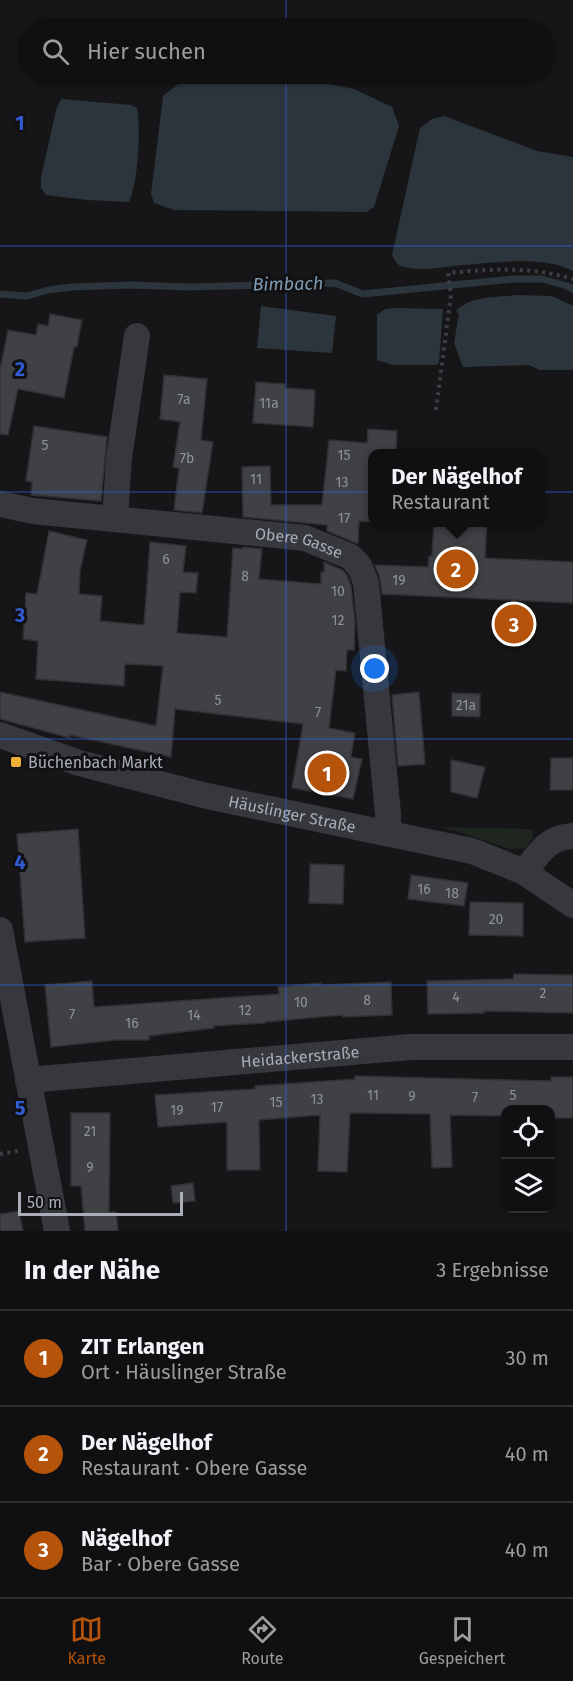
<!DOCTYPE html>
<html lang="de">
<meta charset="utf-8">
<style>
:root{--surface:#101012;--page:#19191b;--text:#f1f3f6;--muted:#9c9d9f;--line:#303032;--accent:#b45309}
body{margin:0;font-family:"Fira Sans",sans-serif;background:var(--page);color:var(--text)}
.controls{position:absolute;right:18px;bottom:18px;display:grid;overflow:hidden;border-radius:12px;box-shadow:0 2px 4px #0004}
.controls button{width:54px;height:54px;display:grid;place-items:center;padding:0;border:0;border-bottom:2px solid var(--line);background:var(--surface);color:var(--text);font:30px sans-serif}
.scale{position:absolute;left:18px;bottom:15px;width:165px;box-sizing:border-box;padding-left:6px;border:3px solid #a8adb8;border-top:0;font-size:16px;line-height:21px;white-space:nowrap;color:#a8adb8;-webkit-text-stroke:4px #111113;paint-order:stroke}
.you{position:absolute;left:375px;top:669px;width:21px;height:21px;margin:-15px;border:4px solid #fff;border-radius:50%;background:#1a73e8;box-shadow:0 0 0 9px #1a73e833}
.badge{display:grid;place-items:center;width:39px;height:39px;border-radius:50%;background:var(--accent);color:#fff;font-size:20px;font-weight:700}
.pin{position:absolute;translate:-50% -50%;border:3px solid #fff;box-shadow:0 2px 6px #0006}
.popup{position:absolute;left:368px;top:449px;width:177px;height:78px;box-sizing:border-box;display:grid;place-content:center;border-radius:12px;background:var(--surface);filter:drop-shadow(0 2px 4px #0005);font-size:20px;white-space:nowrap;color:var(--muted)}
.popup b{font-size:22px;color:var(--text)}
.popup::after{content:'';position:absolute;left:50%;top:100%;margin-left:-12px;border:12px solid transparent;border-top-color:var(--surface)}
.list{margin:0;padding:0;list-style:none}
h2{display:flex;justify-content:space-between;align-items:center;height:78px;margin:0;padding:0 24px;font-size:26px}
h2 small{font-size:20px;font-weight:400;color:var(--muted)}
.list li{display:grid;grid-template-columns:39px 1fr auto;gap:18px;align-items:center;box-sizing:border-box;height:96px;padding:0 24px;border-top:2px solid var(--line)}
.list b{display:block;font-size:22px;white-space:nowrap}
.list p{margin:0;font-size:20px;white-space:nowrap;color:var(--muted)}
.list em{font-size:20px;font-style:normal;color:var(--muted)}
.icon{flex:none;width:33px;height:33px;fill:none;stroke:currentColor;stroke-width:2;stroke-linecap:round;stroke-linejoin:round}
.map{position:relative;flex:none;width:573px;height:1231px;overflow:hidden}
.search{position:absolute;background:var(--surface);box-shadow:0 2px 4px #0004;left:18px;right:18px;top:18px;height:66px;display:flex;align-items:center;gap:15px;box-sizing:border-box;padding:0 21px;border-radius:33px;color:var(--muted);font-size:22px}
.sheet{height:366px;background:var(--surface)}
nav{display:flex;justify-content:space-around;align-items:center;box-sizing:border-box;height:84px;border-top:2px solid var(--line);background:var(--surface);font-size:16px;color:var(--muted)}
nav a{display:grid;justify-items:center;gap:3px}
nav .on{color:var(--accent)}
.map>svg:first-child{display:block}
</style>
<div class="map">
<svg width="573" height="1231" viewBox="0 0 573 1231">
<rect width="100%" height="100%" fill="#161618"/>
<path fill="#1e261f" d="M437,827L532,829L533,838L525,848L510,849L453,830Z"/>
<g fill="#2c353c">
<path d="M314,81L354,89L392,107L399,126L374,207L366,212L174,210L154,203L151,194L163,96L178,84Z"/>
<path d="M61,99L131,105L137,108C141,131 138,182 129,202L87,200L46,195L41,188V178L56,110Z"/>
<path d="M444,116L537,151L573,157V271C541,254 481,264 445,267C433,269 417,270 404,267C397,265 395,261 392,255L420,128L432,119Z"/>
<path d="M516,295L552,296L573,306V370H540L529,365L463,367L454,343L459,314L456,311C471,295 496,298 516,295Z"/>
<path d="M261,306L336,316L332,353L257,348Z"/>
<path d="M396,308L443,309L439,363L435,365H393L377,360V315L385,309Z"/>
</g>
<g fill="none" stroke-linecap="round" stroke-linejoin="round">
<path stroke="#2c353c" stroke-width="7" d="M0,294L27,296L48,290L72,287L130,285L189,287L335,283L363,294L512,279H542L567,286L573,289"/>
</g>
<g fill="#404145" stroke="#303034" stroke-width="1.5">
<path d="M50,314L82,320L77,347H74L64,398L18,389L8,435L0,434V369L8,330L36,335L38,324L48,326Z"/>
<path d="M164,375L207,379L201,440L213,442L202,513L174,510L179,468L173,467L180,422L160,419Z"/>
<path d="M256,382L285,384V388L315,390L313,427L253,423Z"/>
<path d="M34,426L107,437L101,501L31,495L32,482L26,481Z"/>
<path d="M368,429L397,431L396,453H372V522L359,521L358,544L327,531V525L243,517L242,467L270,466L271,505H322L329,440L367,443Z"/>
<path d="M434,522H487L485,558L573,562V603L382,594L380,578L375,565L428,567L429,556H432Z"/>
<path d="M49,531L87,540L80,571L79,594L102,596L100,621L144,625L150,542L186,546L183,572L198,573L196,593L180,592L177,633L227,637L233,548L243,549V547L262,549L259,579L321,584V572H324V562L342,570L347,575L351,586L355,622L354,650H347L346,671L336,670L329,728L355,733L351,757L362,759L353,799L292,788L303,724L175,709L171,757L70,735V738L0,719V692L156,726L163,666L125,664L124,686L36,679L38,641L23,639L26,593L37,594Z"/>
<path d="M419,692L425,764L398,766L392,695Z"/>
<path d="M452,693L480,694V717L452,716Z"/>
<path d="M551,758H573V790H550Z"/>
<path d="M451,760L485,767L477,798L451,792Z"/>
<path d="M78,829L85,938L25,942L17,834Z"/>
<path d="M310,864L344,865L343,904L309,903Z"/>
<path d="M411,875L468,883L464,906L408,899Z"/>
<path d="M470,902L523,903V936L469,935Z"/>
<path d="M514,974L573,975V1013L484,1011V1013L428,1014L427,981L513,979Z"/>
<path d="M92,981L94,1007L279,994L278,987L321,983V985L391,982L392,1015L343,1017L342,1015L265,1022V1023L214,1026V1028L149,1036V1040H116L51,1047L45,985Z"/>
<path d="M355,1076L551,1081V1077H573V1118H550V1110H506V1116L450,1115L452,1167L432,1168L430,1114L350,1113L347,1172L318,1171L320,1115L259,1120L260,1170H227V1122L158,1127L155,1095L255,1089V1086L355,1079Z"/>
<path d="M71,1113H110L109,1212H116L118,1231H85L81,1186H71Z"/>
<path d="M193,1183L195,1201L173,1203L171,1186Z"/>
<path d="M19,1211L23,1231H0V1214Z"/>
</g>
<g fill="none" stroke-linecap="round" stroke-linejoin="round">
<g stroke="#3d3f44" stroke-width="4" stroke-dasharray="3 4.5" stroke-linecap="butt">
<path d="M436,410L451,295L448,273C493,269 529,266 573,279"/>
<path d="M0,1154L18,1151"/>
</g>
<g stroke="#37383d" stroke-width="26">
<path id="s1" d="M0,504L33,511L305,538L351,557L360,567L366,583L388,814V832"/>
<path d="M115,519L119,458L137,336"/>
<path id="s2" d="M0,735L79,763L207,796L472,851L524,872L573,905"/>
<path d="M524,872C539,854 547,837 573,836"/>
<path d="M0,930L57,1231"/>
<path id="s3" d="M28,1080L410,1047H573"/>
</g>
</g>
<path fill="none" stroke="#325cd3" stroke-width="1.5" stroke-opacity="0.55" d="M286,0V28M286,74V1231M0,246H573M0,492H573M0,739H573M0,985H573"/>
<rect fill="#f2b134" stroke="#111113" stroke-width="2" x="10" y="756" width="12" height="12" rx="3"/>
<g text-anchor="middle" stroke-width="6" stroke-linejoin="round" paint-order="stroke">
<g font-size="14" fill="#8e929b">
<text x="184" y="404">7a</text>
<text x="269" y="408">11a</text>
<text x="45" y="450">5</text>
<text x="344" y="460">15</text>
<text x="187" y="463">7b</text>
<text x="256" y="484">11</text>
<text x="342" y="487">13</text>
<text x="344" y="523">17</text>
<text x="166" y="564">6</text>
<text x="245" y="581">8</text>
<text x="399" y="585">19</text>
<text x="338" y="596">10</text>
<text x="338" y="625">12</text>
<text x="218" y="705">5</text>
<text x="466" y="710">21a</text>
<text x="318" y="717">7</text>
<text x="424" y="894">16</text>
<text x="452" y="898">18</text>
<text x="496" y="924">20</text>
<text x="543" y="998">2</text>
<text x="456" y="1002">4</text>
<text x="367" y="1005">8</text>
<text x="301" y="1007">10</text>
<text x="245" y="1015">12</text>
<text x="72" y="1019">7</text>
<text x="194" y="1020">14</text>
<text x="132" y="1028">16</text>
<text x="373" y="1100">11</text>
<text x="513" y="1100">5</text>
<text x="412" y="1101">9</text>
<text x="475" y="1102">7</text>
<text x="317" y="1104">13</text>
<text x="276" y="1107">15</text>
<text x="217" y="1112">17</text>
<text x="177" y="1115">19</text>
<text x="90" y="1136">21</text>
<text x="90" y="1172">9</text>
</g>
<g font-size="16" fill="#a8adb8" stroke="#111113">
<text dy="6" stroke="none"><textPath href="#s1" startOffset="302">Obere Gasse</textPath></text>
<text dy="6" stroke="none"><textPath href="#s2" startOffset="303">Häuslinger Straße</textPath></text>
<text dy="6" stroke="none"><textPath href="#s3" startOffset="273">Heidackerstraße</textPath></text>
</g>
<g font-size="16" fill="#a8adb8" stroke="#111113" text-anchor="start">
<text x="28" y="768">Büchenbach Markt</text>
</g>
<g font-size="18" font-style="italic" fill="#7f9bb3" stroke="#111113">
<text transform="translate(288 284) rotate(-1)" y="6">Bimbach</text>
</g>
</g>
<g font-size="20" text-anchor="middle" font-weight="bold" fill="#325cd3" stroke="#111113" stroke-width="6" stroke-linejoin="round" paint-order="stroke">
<text x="20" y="130">1</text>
<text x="20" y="376">2</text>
<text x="20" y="622">3</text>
<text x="20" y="869">4</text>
<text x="20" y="1115">5</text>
</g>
</svg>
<div class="controls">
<button><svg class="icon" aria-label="locate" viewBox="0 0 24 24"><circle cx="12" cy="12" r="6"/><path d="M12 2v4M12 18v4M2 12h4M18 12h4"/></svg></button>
<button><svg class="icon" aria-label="layers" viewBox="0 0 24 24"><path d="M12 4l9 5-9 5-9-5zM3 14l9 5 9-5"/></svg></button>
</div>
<div class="scale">50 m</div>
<div class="you"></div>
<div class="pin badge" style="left:327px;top:773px">1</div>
<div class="pin badge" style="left:456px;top:569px">2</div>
<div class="popup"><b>Der Nägelhof</b>Restaurant</div>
<div class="pin badge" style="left:514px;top:624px">3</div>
<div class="search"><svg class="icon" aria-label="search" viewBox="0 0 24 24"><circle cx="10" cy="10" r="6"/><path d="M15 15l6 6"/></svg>Hier suchen</div>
</div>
<section class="sheet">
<h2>In der Nähe<small>3 Ergebnisse</small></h2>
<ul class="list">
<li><span class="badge">1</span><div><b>ZIT Erlangen</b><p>Ort · Häuslinger Straße</p></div><em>30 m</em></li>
<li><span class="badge">2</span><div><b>Der Nägelhof</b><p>Restaurant · Obere Gasse</p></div><em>40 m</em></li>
<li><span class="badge">3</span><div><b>Nägelhof</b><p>Bar · Obere Gasse</p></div><em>40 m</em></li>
</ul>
</section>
<nav>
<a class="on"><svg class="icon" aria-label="map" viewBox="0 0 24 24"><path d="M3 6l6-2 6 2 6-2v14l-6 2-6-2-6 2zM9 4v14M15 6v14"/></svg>Karte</a>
<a><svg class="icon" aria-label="directions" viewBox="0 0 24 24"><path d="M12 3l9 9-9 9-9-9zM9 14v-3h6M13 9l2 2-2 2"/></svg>Route</a>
<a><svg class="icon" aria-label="saved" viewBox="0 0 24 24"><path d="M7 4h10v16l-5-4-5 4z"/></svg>Gespeichert</a>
</nav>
